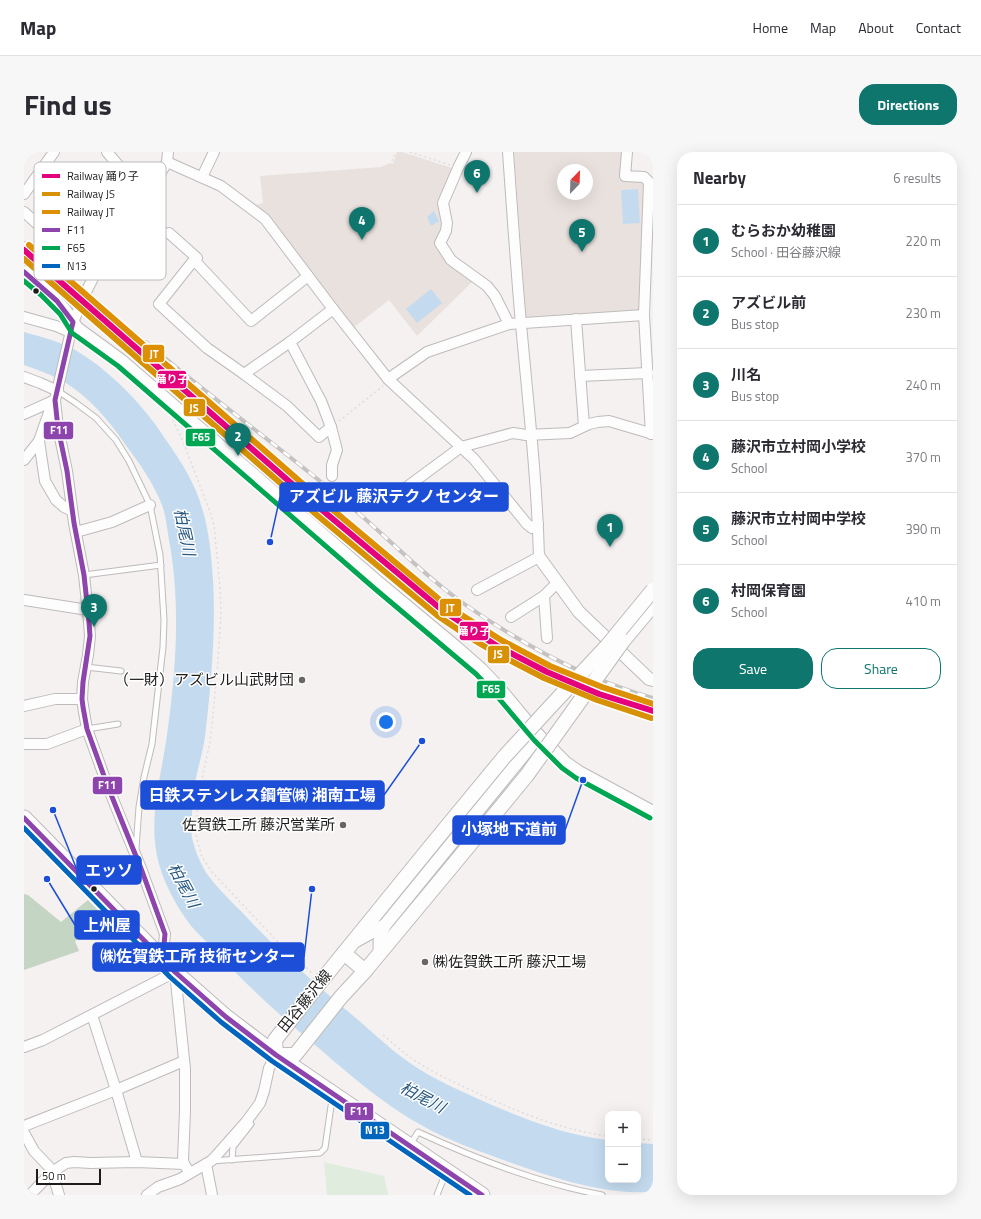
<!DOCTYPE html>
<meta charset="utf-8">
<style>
:root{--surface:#fff;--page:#f7f7f7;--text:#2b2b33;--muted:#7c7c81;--line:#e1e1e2;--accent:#0f766e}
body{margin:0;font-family:"Titillium Web","Noto Sans JP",sans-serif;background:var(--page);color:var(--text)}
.controls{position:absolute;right:12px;bottom:12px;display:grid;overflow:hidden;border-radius:8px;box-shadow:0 4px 16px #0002}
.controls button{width:36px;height:36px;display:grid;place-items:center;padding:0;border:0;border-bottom:1px solid var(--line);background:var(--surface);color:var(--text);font:20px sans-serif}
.compass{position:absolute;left:533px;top:12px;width:36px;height:36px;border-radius:50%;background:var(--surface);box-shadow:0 4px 16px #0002;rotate:23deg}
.scale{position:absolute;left:12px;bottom:10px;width:65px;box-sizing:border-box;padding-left:4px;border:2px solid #1d1c1b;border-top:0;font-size:11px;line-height:14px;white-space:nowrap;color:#1d1c1b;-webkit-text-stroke:3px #fff;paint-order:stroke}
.you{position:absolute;left:362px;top:570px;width:14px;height:14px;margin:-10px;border:3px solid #fff;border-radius:50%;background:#1a73e8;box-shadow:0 0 0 6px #1a73e833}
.badge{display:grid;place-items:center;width:26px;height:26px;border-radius:50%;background:var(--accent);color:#fff;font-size:13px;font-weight:700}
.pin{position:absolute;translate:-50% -33px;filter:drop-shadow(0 1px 2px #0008)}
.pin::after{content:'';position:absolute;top:21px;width:14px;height:12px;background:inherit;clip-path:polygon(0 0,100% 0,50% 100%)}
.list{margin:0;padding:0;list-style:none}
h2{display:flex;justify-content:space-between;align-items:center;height:52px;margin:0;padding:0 16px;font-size:17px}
h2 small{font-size:13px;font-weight:400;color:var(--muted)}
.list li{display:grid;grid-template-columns:26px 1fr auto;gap:12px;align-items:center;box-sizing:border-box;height:72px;padding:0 16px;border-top:1px solid var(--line)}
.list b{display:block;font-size:15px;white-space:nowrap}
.list p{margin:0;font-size:13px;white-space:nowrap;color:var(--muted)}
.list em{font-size:13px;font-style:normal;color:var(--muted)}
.actions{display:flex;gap:8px;padding:12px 16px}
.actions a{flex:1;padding:9px 0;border:1px solid var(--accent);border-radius:16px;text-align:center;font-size:14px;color:var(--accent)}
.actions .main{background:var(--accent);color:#fff}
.map{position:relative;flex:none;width:629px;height:1043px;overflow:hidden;border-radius:16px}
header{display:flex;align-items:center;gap:24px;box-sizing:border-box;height:56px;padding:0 20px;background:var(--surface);border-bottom:1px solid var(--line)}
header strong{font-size:19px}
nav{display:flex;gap:22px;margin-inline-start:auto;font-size:14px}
.intro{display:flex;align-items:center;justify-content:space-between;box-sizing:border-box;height:96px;padding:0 24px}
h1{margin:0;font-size:28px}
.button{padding:10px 18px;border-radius:16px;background:var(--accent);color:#fff;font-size:14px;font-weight:700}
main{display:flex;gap:24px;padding:0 24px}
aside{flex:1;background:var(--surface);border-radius:16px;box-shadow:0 4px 16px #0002}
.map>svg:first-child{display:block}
</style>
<header>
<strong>Map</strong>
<nav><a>Home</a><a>Map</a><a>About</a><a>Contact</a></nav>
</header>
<div class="intro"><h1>Find us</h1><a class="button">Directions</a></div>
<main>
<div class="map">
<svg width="629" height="1043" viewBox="0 0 629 1043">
<rect width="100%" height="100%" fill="#f4f1f0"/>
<g fill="#e9e1de" fill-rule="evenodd">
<path d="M373,0H378L428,16L416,45L421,76L413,96L426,111L448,130L393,184L365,148L329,176L228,54L239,51L236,24L357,15L366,11L369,12Z"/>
<path d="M490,0H598L596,27L618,29L620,32L616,158L502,165ZM539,18H563V42H539Z"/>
</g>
<path fill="#e0edde" d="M300,1010L360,1024L364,1043H303Z"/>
<path fill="#c5d5c3" d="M0,742L4,743L37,770L64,748L87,772L51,789L55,799L0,818Z"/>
<g fill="#c4dbef">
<path d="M614,37L616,71L599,72L597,38Z"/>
<path d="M410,59L415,69L407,74L403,65Z"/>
<path d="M407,137L418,151L393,171L382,157Z"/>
<path d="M0,180C18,185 37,190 53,199C83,217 110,244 131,272C146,294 162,315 172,339C184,368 187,397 189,428C192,480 187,533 181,585C178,604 172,622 169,641C168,650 168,660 168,669C168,674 167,680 168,686C171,698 176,711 183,722C195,739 215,756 229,772C262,806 297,837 333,867C356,887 378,908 405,923C419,931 435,938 450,945C492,964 538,983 584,988V1028H614V991L629,992V1040C581,1043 529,1026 485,1010C455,999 425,989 397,973C361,953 328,925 297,898C261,868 225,836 193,801C185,792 176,784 168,775C154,757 141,734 135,712C123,669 137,626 143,583C152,518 157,453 145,388C143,376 142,364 138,353C129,330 115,311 101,292C84,267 61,240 33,226C23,221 11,217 0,213Z"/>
</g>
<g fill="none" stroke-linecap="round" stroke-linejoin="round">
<defs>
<g id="service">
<path d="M34,239L52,251L72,266L92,288L105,309L126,353L136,403L140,468L139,495L128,592L120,625L115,655L112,696"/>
<path d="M60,423L137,413"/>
<path d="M62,515L97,519"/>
<path d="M63,577L94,572"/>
<path d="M386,993L394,980C452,1007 514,1031 578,1043"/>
<path d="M208,1008L209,995L227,972"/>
<path d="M188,1009L296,1001L301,996L307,954L311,945"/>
<path d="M413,1043L422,1020"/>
</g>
<g id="minor">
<path d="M83,0L107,28L125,41"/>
<path d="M442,0L434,16L419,51L423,71L422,79L416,91L427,108L463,134L471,144L485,172"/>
<path d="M603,0L601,24L620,25L625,30L620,163L627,282"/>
<path d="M143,10L197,34L241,67L309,157L364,227L450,307L503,372L508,376L514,372"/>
<path d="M178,25L190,0"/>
<path d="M0,42L30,0"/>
<path d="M0,60L49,104L75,115"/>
<path d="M145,81L173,106L170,108L135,152L183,196L220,222L266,190L309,157"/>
<path d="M170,108L227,169L284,124"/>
<path d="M0,165L32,174L46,180"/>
<path d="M552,167L560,274"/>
<path d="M266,190L297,249L307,275L313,298L308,313V324"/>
<path d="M220,222L263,254L295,285L307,275"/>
<path d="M556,224L624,221"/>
<path d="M0,225L16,231L34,239"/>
<path d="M364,227L403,200L485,172L620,163"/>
<path d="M29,249L15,289L21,329L32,348L40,355L48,359"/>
<path d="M0,262L31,248"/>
<path d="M0,308L15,289"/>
<path d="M361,351L437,295L489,281L502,283L546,281L565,272L574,270L585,269L629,282"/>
<path d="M52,380L88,370L126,353"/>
<path d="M453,438L515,405C513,327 504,250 497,172C492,115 488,57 484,0"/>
<path d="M0,448L64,458"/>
<path d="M487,465L520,444"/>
<path d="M523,486L520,444L533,431"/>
<path d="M0,554L31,547H58"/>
<path d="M0,592H23L63,577"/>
<path d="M133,801L140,793L141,782L118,719L84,635L63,577L60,560L58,547L59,530L64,503L66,484L65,470L60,423L50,371L43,319L34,276L31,248L49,170L63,138L86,92L113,58L125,41L143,10L144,0"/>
<path d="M68,863L92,938L113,1010"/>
<path d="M0,895L19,888L151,820L161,917V959L159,1008L160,1012L166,1021"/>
<path d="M0,974L92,938L160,909"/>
<path d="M0,981L10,999L27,1017L35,1043"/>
<path d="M182,1012L188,1043"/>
<path d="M6,1043L28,1020L42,1011L50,1010L67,1011L113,1010L160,1012"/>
<path d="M123,1043L134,1035L156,1027L187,1009L191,1005L222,970L236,951L240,939L245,916L252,903"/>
</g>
<g id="tertiary">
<path d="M0,120L22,138L41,158L53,176L98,209L355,431L432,495L457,517L476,537L515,584L542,611L555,620L629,660"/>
<path d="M515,405L555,460L625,527L629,528"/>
<path d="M330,790L361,773"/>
<path d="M356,801C355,791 355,783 361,773L515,584"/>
</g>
<g id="secondary">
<path d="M599,489L629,453"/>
<path d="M406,695L298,828L251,888L252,903H271L317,845L341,819L429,713"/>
<path d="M320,801L341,819"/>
</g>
<path id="primary" d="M0,666L151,820L202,865L252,903L458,1043"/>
</defs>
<use href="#service" stroke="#bebbba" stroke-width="7"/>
<use href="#minor" stroke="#bebbba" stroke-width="12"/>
<use href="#tertiary" stroke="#bebbba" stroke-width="14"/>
<use href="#secondary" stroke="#bebbba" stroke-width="16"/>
<use href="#primary" stroke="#bebbba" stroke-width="17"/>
<g stroke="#dedddd" stroke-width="1.5" stroke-dasharray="2 3" stroke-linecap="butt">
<path d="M386,0L426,13"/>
<path d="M368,9L372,0"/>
<path d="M121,63L138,76"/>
<path d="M149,268L158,287L185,357L190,373L196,435L197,462L193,523L186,590L174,645L172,683L178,705L188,720L252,788L288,821"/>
<path d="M315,269L359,234"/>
<path d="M359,883C368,890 377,899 387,906C406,919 427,929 449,939C491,959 537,978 584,984"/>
<path d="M614,987L629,988"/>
</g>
<use href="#service" stroke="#fdfdfd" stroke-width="5"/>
<use href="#minor" stroke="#fdfdfd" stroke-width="10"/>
<use href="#tertiary" stroke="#fdfdfd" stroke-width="12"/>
<use href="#secondary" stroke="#fdfdfd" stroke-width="14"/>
<use href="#primary" stroke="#fdfdfd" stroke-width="15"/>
<defs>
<g id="rail">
<path d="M0,91L267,325L429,460L497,501L539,521L582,538L629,553"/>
<path d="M122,190C188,247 259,297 325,353C362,384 397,421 436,449C494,490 561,527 629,546"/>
</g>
</defs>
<use href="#rail" stroke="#c4c3c2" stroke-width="4"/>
<use href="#rail" stroke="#fff" stroke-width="2.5" stroke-dasharray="8" stroke-linecap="butt"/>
<defs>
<g id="secondary-bridge">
<path d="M406,695L481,604L526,555L583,494L629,438"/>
<path d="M429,713L503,623L599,489"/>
</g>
</defs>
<use href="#secondary-bridge" stroke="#bebbba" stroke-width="16" stroke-linecap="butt"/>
<use href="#secondary-bridge" stroke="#fdfdfd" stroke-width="14"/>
<defs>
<g id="bus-1">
<path d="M0,120L33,149L49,170L31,248L34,276L43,319L50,371L60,423L65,470L66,484L59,530L58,547L59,555L63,577L84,635L118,719L141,782L140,793L133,801"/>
<path d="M0,666L151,820L202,865L252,903L458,1043"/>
</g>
<path id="bus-2" d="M0,129L17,143L36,162L48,181L94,214L350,436L452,522L471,542L510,588L538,616L552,626L626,666"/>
<path id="bus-3" d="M0,676L146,825L197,870L248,909L446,1043"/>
</defs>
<use href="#bus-1" stroke="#fff" stroke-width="8"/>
<use href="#bus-2" stroke="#fff" stroke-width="8"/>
<use href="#bus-3" stroke="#fff" stroke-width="8"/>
<use href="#bus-1" stroke="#8e44ad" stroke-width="5"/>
<use href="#bus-2" stroke="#00a651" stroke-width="5"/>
<use href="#bus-3" stroke="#0065bd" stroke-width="5"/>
<defs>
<path id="rail-1" d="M0,98L298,358L418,458L473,494L523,520L575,542L629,559"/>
<path id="rail-2" d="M0,107L294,364L414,464L445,485L470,500L520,526L573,548L627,566"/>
<path id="rail-3" d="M5,93L303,353L422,453L477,488L526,514L578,535L629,552"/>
</defs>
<use href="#rail-1" stroke="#fff" stroke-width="9"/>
<use href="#rail-2" stroke="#fff" stroke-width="9"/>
<use href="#rail-3" stroke="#fff" stroke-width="9"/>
<use href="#rail-1" stroke="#e5007d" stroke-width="6"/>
<use href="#rail-2" stroke="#d69104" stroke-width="6"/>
<use href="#rail-3" stroke="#dd9004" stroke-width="6"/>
</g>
<g fill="#1d1c1b" stroke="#fff" stroke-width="1.5">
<circle cx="12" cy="139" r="3.5"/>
<circle cx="70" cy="737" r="3.5"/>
</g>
<g fill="#686766" stroke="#fff" stroke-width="1.5">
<circle cx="278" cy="528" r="4"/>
<circle cx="319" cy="673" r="4"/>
<circle cx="401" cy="810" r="4"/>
</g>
<g text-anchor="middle" stroke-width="3" stroke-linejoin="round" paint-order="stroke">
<g font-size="15" fill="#1d1c1b" stroke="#fff" text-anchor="end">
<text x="270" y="533">（一財）アズビル山武財団</text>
<text x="311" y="678">佐賀鉄工所 藤沢営業所</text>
<text x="409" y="815" text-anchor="start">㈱佐賀鉄工所 藤沢工場</text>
</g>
<g font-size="15" fill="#1d1c1b" stroke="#fff">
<text transform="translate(281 849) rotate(-51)" y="5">田谷藤沢線</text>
</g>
<g font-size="16" font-style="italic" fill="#285981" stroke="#fff">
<text transform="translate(161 380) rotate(78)" y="6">柏尾川</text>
<text transform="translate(160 733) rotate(62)" y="6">柏尾川</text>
<text transform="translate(399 945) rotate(28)" y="6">柏尾川</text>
</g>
</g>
<rect x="10" y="10" width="132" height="118" rx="6" fill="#fff" stroke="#bbb" stroke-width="1"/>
<rect x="18" y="22" width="18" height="4" fill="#e5007d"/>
<rect x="18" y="40" width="18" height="4" fill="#d69104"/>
<rect x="18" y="58" width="18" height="4" fill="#dd9004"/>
<rect x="18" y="76" width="18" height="4" fill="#8e44ad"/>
<rect x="18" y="94" width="18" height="4" fill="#00a651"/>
<rect x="18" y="112" width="18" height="4" fill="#0065bd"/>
<g font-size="11" fill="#1d1c1b">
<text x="43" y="28">Railway 踊り子</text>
<text x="43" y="46">Railway JS</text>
<text x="43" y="64">Railway JT</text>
<text x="43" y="82">F11</text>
<text x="43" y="100">F65</text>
<text x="43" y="118">N13</text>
</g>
<path fill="none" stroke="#1d4ed8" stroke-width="1.5" d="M246 390L256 345M398 589L360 643M559 628L541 678M29 658L53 718M23 727L51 773M288 737L280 805"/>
<g fill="#1d4ed8" stroke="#fff" stroke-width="1.5">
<circle cx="246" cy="390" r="4"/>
<circle cx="398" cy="589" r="4"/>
<circle cx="559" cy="628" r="4"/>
<circle cx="29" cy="658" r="4"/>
<circle cx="23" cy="727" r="4"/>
<circle cx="288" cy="737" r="4"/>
</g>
<g fill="#1d4ed8" stroke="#1d4ed8" stroke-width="1.5">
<rect x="256" y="331" width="228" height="28" rx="4"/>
<rect x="117" y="629" width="243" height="28" rx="4"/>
<rect x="429" y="664" width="112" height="28" rx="4"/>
<rect x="53" y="704" width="64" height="28" rx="4"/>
<rect x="51" y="759" width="64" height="28" rx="4"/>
<rect x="69" y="791" width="211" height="28" rx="4"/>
</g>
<g font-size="16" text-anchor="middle" font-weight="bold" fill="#fff">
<text x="370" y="350">アズビル 藤沢テクノセンター</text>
<text x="238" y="649">日鉄ステンレス鋼管㈱ 湘南工場</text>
<text x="485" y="683">小塚地下道前</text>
<text x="85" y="724">エッソ</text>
<text x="83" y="779">上州屋</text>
<text x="174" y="810">㈱佐賀鉄工所 技術センター</text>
</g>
<g stroke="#fff" stroke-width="1.5">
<rect x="118" y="192" width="23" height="19" rx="4" fill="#dd9004"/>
<rect x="133" y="218" width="30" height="19" rx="4" fill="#e5007d"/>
<rect x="159" y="246" width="23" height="19" rx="4" fill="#d69104"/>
<rect x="19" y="269" width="31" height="19" rx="4" fill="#8e44ad"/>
<rect x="161" y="276" width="31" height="19" rx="4" fill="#00a651"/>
<rect x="415" y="446" width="23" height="19" rx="4" fill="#dd9004"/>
<rect x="435" y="469" width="30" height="20" rx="4" fill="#e5007d"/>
<rect x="463" y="493" width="23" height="19" rx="4" fill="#d69104"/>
<rect x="452" y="528" width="30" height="19" rx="4" fill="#00a651"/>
<rect x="68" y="624" width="31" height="19" rx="4" fill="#8e44ad"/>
<rect x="320" y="950" width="30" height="19" rx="4" fill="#8e44ad"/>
<rect x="336" y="969" width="30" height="19" rx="4" fill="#0065bd"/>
</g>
<g font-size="11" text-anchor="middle" font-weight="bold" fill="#fff">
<text x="130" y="206">JT</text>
<text x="148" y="231">踊り子</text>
<text x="170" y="260">JS</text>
<text x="35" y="282">F11</text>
<text x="177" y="289">F65</text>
<text x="426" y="460">JT</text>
<text x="450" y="483">踊り子</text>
<text x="474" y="506">JS</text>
<text x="467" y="541">F65</text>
<text x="83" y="637">F11</text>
<text x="335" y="963">F11</text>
<text x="351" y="982">N13</text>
</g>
</svg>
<div class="controls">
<button>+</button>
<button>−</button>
</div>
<svg class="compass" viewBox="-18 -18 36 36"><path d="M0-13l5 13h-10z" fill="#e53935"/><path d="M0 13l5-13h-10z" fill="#7c7c81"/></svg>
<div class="scale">50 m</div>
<div class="you"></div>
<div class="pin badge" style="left:586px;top:395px">1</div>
<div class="pin badge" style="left:214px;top:304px">2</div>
<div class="pin badge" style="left:70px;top:475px">3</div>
<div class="pin badge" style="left:338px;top:88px">4</div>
<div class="pin badge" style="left:558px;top:100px">5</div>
<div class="pin badge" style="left:453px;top:41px">6</div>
</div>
<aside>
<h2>Nearby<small>6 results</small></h2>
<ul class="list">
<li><span class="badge">1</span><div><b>むらおか幼稚園</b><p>School · 田谷藤沢線</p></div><em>220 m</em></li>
<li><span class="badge">2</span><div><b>アズビル前</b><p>Bus stop</p></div><em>230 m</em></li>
<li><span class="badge">3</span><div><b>川名</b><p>Bus stop</p></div><em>240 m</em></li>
<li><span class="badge">4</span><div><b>藤沢市立村岡小学校</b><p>School</p></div><em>370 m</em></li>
<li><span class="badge">5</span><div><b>藤沢市立村岡中学校</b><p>School</p></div><em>390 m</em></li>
<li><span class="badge">6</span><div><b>村岡保育園</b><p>School</p></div><em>410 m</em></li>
</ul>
<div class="actions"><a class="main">Save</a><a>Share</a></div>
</aside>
</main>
